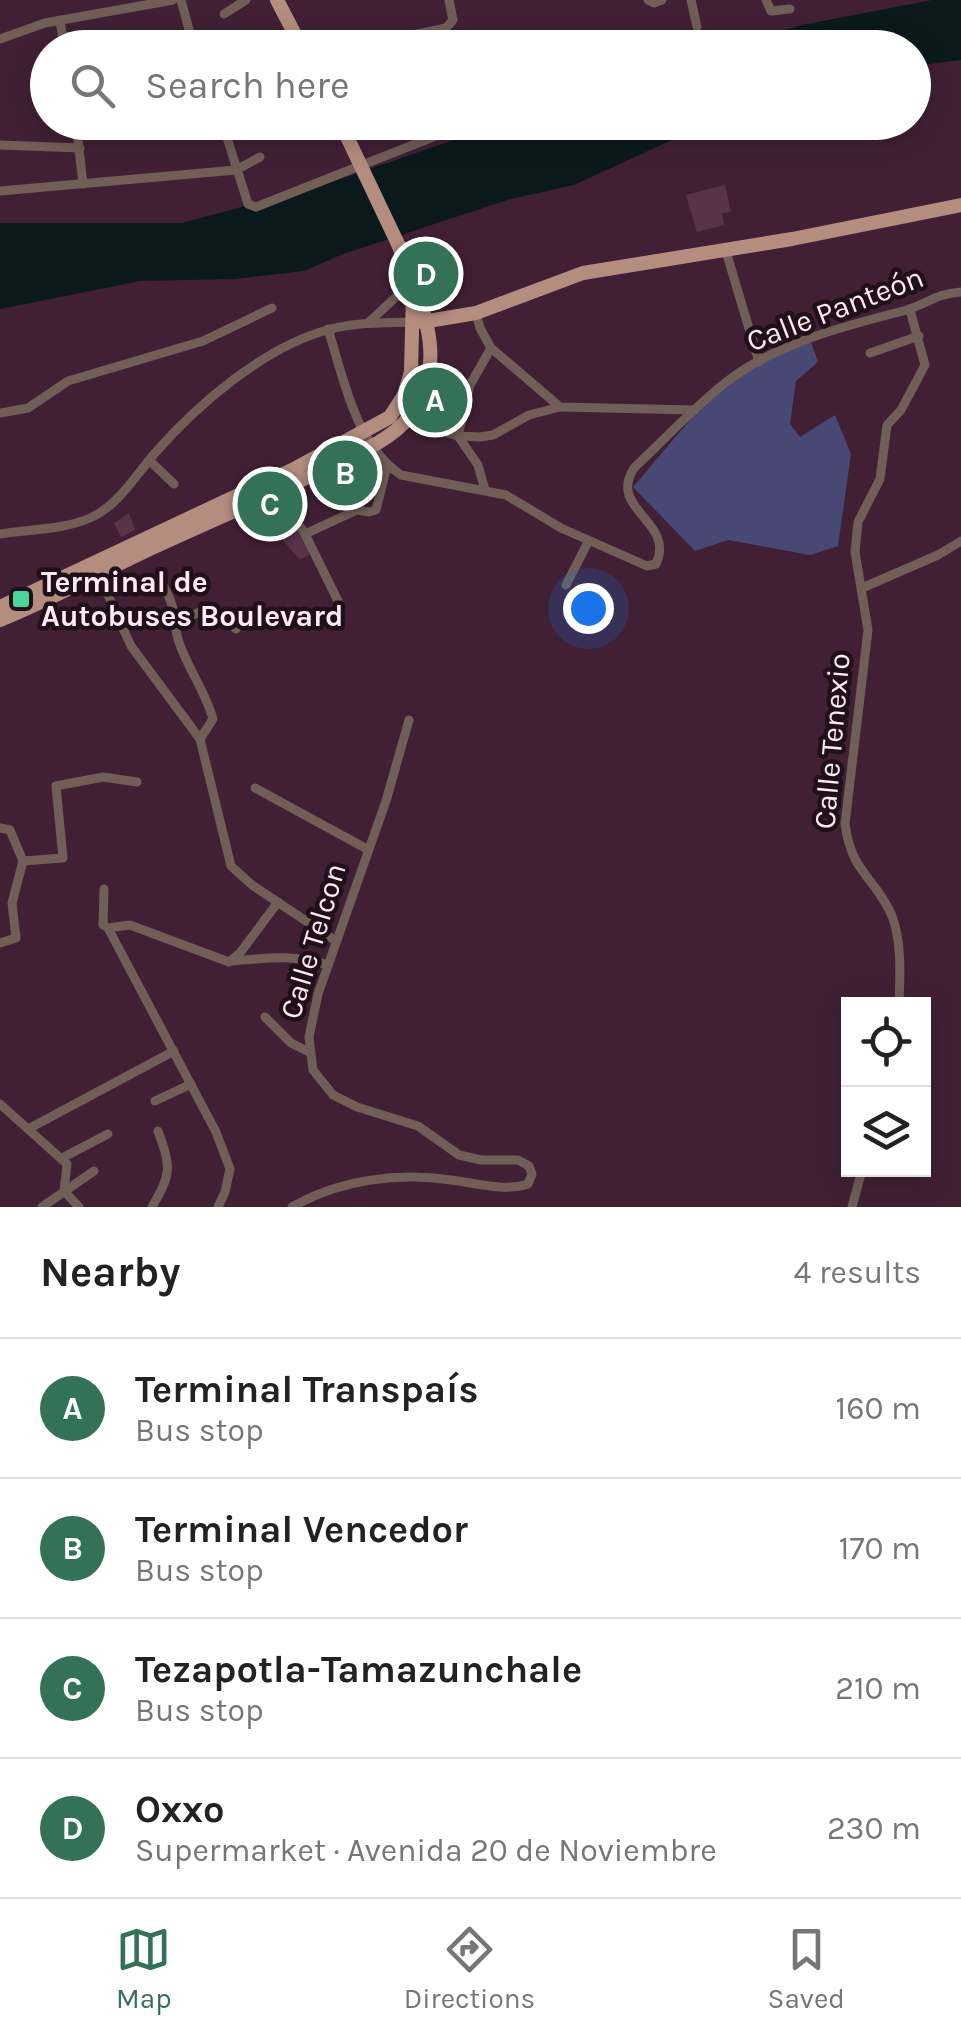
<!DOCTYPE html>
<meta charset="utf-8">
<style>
:root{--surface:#fff;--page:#f6f6f6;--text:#222;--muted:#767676;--line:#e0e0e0;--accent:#347258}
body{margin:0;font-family:Karla,sans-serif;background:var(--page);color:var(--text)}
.controls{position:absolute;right:30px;bottom:30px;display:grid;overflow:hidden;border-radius:0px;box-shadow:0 5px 25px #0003}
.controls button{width:90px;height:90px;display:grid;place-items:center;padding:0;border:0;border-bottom:2px solid var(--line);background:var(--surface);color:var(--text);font:50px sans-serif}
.you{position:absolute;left:588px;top:608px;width:35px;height:35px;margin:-25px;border:8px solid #fff;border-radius:50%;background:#1a73e8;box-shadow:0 0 0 15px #1a73e833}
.badge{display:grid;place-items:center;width:65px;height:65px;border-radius:50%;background:var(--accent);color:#fff;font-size:32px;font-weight:700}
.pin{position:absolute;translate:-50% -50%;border:5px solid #fff;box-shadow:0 2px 10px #0006}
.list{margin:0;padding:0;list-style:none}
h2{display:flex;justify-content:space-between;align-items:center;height:130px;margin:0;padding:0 40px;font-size:42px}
h2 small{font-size:32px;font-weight:400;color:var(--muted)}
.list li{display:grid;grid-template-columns:65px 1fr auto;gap:30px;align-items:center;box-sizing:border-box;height:140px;padding:0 40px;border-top:2px solid var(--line)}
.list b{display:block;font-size:38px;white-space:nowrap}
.list p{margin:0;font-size:32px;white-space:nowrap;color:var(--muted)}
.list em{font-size:32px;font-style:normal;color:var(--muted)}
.icon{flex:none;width:55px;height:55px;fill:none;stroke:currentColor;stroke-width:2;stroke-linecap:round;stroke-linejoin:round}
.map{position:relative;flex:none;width:961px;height:1207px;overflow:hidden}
.search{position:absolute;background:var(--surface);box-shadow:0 5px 25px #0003;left:30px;right:30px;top:30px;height:110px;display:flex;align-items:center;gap:25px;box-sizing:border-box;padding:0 35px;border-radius:55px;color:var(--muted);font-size:38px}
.sheet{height:690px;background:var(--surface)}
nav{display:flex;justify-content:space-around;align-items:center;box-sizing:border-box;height:140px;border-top:2px solid var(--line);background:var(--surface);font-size:28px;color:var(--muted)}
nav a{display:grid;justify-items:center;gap:5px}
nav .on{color:var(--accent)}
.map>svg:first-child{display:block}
</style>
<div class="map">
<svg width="961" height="1207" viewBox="0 0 961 1207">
<rect width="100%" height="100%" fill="#412035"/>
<path fill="#484874" d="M809,337L818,362L796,381L790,424L800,437L835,415L851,454L838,546L810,555L728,540L695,551L633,487L713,393L754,361Z"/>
<g fill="#0b191d">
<path d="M932,0H961V60L914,66V48L726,47L802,25Z"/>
<path d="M503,123H723L674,139L574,185L511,199L343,254L304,271L235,279L140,281L0,309V223H182L326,184Z"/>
</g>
<g fill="#57344a">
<path d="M725,185L731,212L722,213L724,225L697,232L686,195Z"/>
<path d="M431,258L440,282L422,288L416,268L420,261Z"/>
<path d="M434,375L448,379L440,410L425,405Z"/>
<path d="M129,513L135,530L121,537L114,523Z"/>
<path d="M293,518L314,552L300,560L281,538Z"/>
</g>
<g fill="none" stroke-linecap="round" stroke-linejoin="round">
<g stroke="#715e57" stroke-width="9">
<path d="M181,0L194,48"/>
<path d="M648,0L654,3L662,0"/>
<path d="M691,0L697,27"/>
<path d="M766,0L771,11L790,9"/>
<path d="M224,14L246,0"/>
<path d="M60,20L64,48"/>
<path d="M0,39L45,23L173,0"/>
<path d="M351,48L446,28L453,20L449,0"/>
<path d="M76,122L83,184"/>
<path d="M222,122L248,204L256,207L471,122"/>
<path d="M0,145L80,148"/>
<path d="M0,191L236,170L260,157"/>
<path d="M725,248L759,362"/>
<path d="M476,313L480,328L491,348L560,407L695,410"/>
<path d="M368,323L412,282"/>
<path d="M328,329C344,379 355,444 401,475L506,495L561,528L647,566L656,564C676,521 607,510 634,468C664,440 693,408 725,383C774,344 844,326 903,311C926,305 934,294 961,292"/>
<path d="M870,353L919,336"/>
<path d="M0,413L28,408L68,381L203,341L272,308"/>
<path d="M405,421L458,436L480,437L493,435L529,415L560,407"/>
<path d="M149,460L174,484"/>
<path d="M485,490L478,465L458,436L470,385L491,348"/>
<path d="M277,491L305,534L339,603"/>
<path d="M0,534C30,529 63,530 90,518C118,506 136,475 155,453C198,404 263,348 327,330C354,322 383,323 411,322"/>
<path d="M305,534L357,510L369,512L376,510L387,466"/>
<path d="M96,577L107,593L131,646L200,739L231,866L252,885L336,941"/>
<path d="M566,585L588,542"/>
<path d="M164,587C177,610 172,617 178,639C186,666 205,690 213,719L200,739"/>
<path d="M862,588L938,555L961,541"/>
<path d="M176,623L208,608L236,629"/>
<path d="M255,788L367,849"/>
<path d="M0,828L10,830L23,861"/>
<path d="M23,861L63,858L56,786L103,777L137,782"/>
<path d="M104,889L103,925L108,928L216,1132L230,1169L225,1192L218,1207"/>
<path d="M108,928L130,925L229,962L240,953L278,902"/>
<path d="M0,943L16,938L12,903L23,861"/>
<path d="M232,961C269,958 291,954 328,965"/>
<path d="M899,1004C900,977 902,942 892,916C875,876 852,875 845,824L868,630L855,552L858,522L880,479L887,425L901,410L925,365L910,310"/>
<path d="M265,1017L291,1043L309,1052"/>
<path d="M155,1101L191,1084"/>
<path d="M0,1104L67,1164L64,1191L79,1207"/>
<path d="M30,1128L174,1051"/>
<path d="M62,1158L108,1134"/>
<path d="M42,1207L94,1171"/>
<path d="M152,1207C172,1173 171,1167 158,1131"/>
<path d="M292,1207C339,1180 397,1172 451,1180C476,1183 504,1192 528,1184L532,1174L529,1166L518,1160H481L459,1155L418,1126L357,1107L333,1095L313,1070L309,1037L318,994L386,801L409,720"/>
<path d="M852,1207L862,1170"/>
</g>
<g stroke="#b48d7f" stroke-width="14">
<path d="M277,0L302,48"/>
<path d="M422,322L476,313L583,273L792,239L961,205"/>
<path d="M0,607L296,468L390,417L404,395L411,372L413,291"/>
<path d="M0,620C52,599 101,572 152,548C214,519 278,493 339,462C363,451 393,438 409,417C453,361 419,300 398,244"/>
</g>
<path stroke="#b48d7f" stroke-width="14" d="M340,122L398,244"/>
</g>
<rect fill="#4bd49b" stroke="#1f1019" stroke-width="4" x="11" y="589" width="20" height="20" rx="5"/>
<g text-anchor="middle" stroke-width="9" stroke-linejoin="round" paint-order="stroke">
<g font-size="30" fill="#fdeaf5" stroke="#1f1019">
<text transform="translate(835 309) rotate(-21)" y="10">Calle Panteón</text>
<text transform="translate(832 741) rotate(-85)" y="10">Calle Tenexio</text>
<text transform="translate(313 941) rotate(-73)" y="10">Calle Telcon</text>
</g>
<g font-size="30" font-weight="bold" fill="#fdeaf5" stroke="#1f1019" text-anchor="start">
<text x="41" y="592">Terminal de<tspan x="41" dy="34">Autobuses Boulevard</tspan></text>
</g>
</g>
</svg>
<div class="controls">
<button><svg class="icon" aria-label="locate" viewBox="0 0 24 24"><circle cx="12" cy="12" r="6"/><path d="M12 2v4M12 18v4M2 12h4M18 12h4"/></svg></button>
<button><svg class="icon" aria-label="layers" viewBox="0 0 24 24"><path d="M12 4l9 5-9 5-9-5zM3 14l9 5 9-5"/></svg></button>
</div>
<div class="you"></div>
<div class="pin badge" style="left:435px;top:400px">A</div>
<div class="pin badge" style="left:345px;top:473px">B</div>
<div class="pin badge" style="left:270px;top:504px">C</div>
<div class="pin badge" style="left:426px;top:274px">D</div>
<div class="search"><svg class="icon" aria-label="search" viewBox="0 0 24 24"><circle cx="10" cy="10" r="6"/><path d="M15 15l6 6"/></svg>Search here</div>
</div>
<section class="sheet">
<h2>Nearby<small>4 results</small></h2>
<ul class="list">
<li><span class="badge">A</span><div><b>Terminal Transpaís</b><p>Bus stop</p></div><em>160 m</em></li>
<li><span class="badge">B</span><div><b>Terminal Vencedor</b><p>Bus stop</p></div><em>170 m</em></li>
<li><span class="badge">C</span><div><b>Tezapotla-Tamazunchale</b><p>Bus stop</p></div><em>210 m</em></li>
<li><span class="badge">D</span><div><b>Oxxo</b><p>Supermarket · Avenida 20 de Noviembre</p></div><em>230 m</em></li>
</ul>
</section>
<nav>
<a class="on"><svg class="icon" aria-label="map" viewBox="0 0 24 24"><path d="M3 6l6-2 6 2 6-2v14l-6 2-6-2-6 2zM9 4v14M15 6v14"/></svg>Map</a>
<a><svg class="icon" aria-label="directions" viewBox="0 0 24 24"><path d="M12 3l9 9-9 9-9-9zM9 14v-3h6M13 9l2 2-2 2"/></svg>Directions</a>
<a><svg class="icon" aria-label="saved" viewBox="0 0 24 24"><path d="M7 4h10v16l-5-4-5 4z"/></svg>Saved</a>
</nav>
